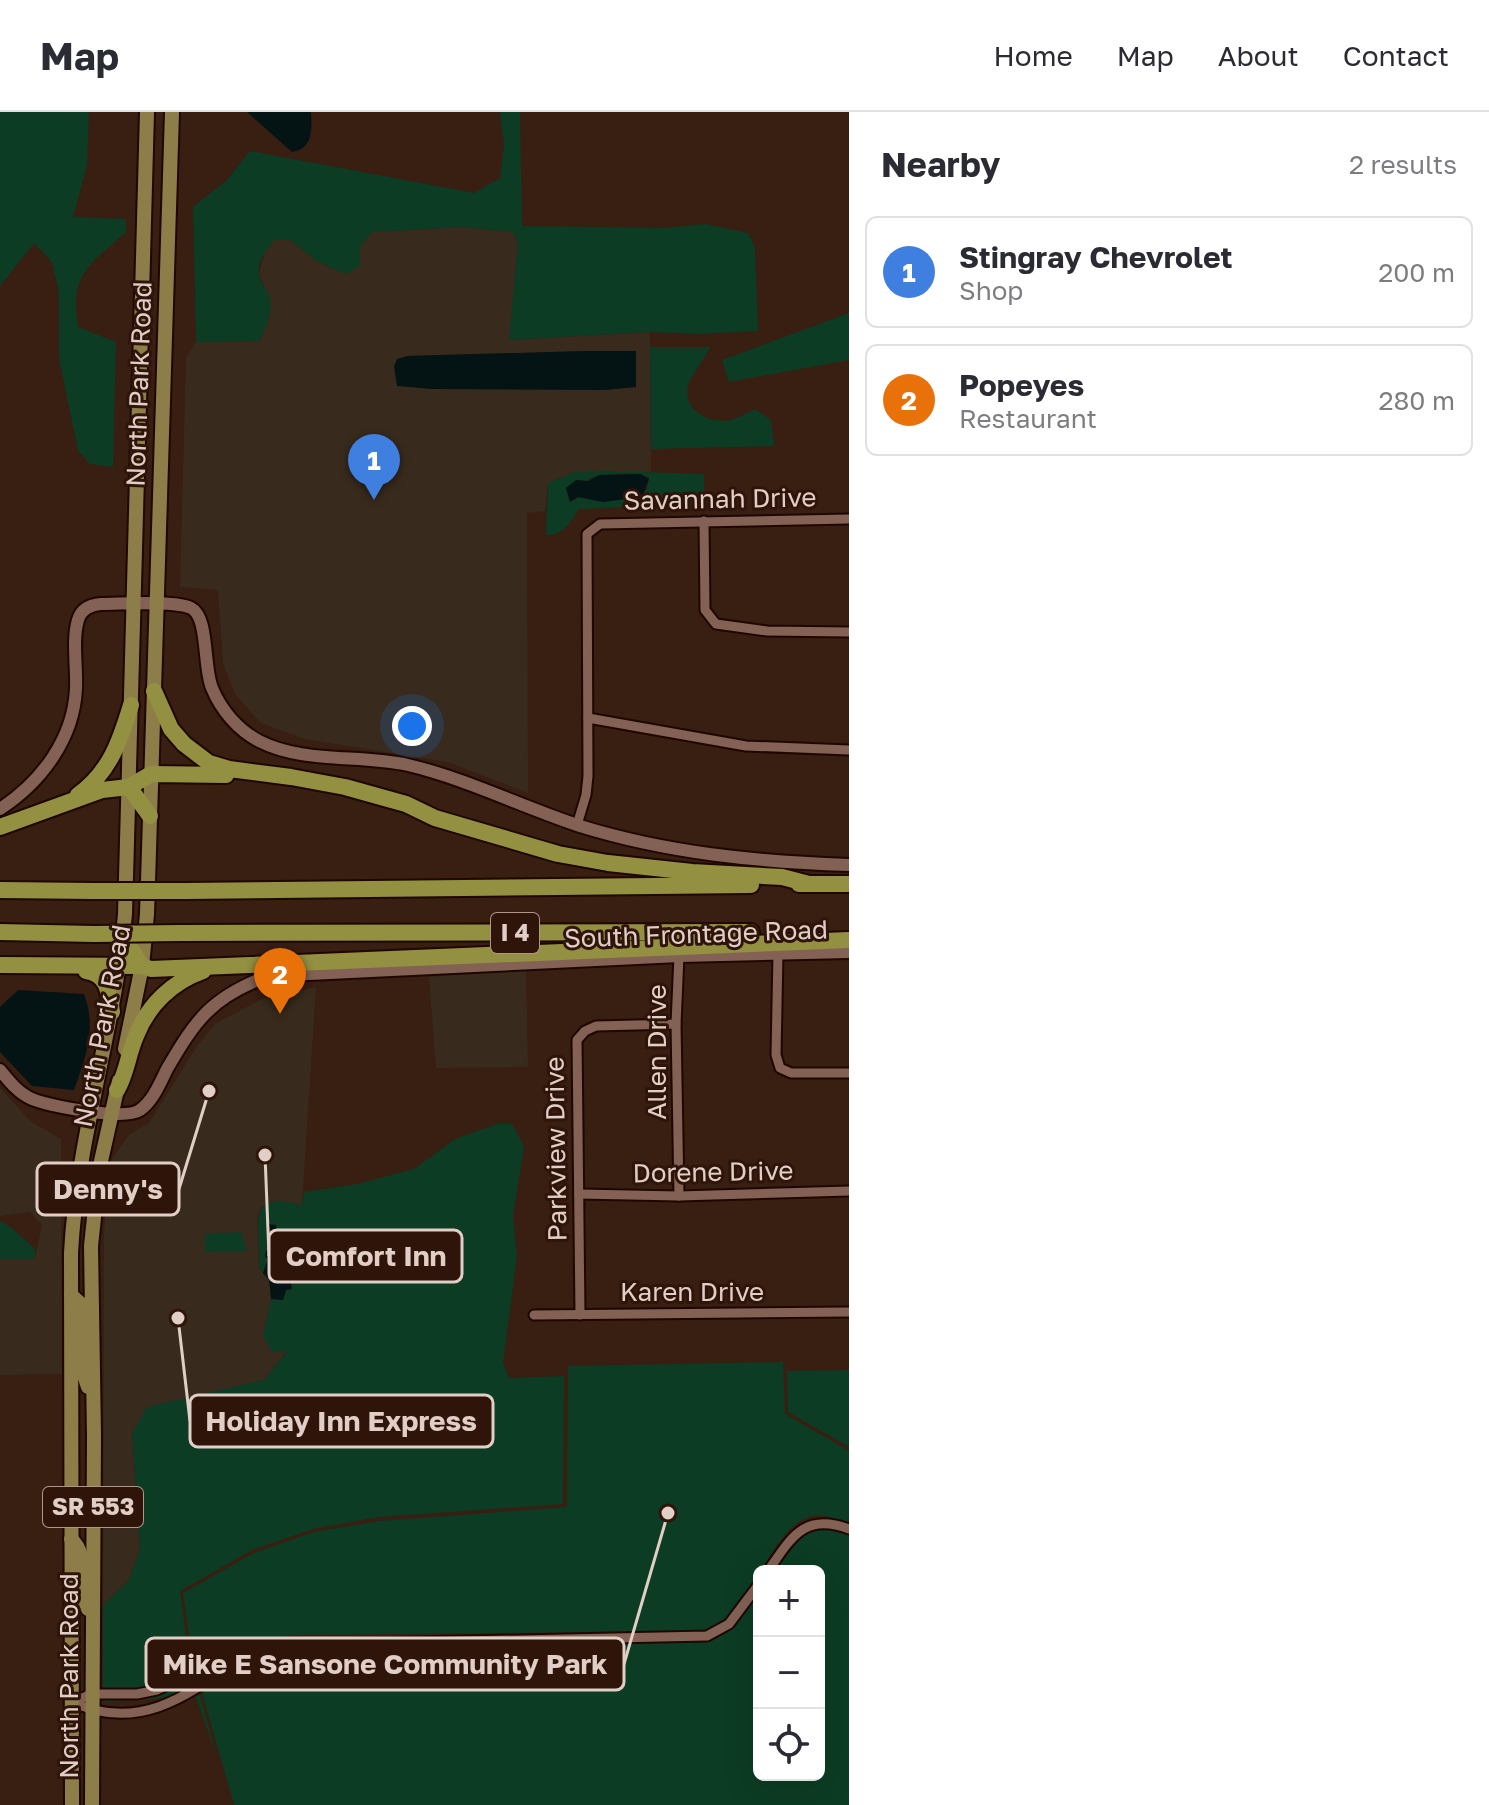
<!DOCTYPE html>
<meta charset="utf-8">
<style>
:root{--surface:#fff;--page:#f7f7f7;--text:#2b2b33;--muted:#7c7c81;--line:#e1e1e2;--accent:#111827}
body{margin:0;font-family:"Golos Text",sans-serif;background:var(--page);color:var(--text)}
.controls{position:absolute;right:24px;bottom:24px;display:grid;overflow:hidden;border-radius:12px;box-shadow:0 8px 32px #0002}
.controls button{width:72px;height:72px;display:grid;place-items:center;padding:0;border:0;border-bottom:2px solid var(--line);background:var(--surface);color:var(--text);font:40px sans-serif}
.you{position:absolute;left:412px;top:614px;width:28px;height:28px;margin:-20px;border:6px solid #fff;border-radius:50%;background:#1a73e8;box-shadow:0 0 0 12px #1a73e833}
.badge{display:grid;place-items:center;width:52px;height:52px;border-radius:50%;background:var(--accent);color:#fff;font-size:26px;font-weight:700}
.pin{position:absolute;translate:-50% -66px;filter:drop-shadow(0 2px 4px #0008)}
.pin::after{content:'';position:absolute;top:42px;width:28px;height:24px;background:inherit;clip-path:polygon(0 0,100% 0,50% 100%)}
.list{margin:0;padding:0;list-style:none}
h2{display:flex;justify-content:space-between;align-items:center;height:104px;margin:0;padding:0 32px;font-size:34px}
h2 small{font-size:26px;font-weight:400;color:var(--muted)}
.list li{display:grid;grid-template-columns:52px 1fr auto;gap:24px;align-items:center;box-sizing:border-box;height:112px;margin:0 16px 16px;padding:0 16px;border:2px solid var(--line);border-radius:12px}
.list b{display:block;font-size:30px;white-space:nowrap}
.list p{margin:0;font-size:26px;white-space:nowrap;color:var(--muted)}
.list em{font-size:26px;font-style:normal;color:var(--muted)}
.icon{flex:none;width:44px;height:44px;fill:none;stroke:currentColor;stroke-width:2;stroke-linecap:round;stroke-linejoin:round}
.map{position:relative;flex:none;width:849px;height:1693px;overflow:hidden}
header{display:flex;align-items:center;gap:48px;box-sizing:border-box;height:112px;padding:0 40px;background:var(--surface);border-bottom:2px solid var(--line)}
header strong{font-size:38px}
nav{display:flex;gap:44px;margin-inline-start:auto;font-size:28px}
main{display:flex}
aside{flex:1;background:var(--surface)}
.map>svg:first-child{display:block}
</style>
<header>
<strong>Map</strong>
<nav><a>Home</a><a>Map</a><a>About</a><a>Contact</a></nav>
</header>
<main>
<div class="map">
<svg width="849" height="1693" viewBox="0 0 849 1693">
<rect width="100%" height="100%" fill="#391e12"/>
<g fill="#382b1d" fill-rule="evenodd">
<path d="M462,115L513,120L518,131L510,228L650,220L651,360H575L548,371L545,399L527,401L528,681L448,650L304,627L261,611L235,582L223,551L218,478L180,475L186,246L196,230L260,229L270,200V188L259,162L265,139L274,128H290L318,150L346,162L365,126L372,120ZM585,239H636V274L605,278L529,276L407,244Z"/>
<path d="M526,858L528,955L436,956L429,865Z"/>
<path d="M316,875L302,1093L262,1094L257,1104L259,1154L269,1168L271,1180V1193L265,1213L289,1236L264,1268L219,1279L132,1321L140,1438L129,1468L103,1493L104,1119L110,1050L129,1023L149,1011L197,934L216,911L262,887Z"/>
<path d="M0,976L30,1009L61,1027L62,1262L0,1263V1147L35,1146L42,1113L30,1100L0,1104Z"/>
</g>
<g fill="#0c3c24">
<path d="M0,0H89L87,53L73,105L126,107V120C90,153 69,161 78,215L116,230L113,355L90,352L78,338L59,247V180L52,150L34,131L0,174Z"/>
<path d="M500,0H520L522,114L664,116L705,112L748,121L755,135L758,219L699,222L650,220L509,228L518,131L513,120L462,115L372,120L360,135V154L346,162L318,150L290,128H275C266,137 257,149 259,162C260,171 268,178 270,186C273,200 265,217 259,229L196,230L193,95L227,68L250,39L474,81L500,66L504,33Z"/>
<path d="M849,201V248L729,270L722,248Z"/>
<path d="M650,235H710C706,245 689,267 688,274C683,300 711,312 732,308C739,306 748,300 755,297L771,308L774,334L651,337Z"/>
<path d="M609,359L704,362V391L634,394L633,391L647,377L649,365C630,358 608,363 589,366L588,369L576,368L573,389L578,385L592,388L626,387L629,395L579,397C571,410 563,424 546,423L548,371L575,360Z"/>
<path d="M497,1012H512L524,1034L513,1104L517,1144L503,1251L509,1266L564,1264L563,1392L379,1405L313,1417L252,1438L180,1479L189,1546L195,1557H198L247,1535L294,1527L699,1522C731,1515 742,1494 759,1467C758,1476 753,1482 748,1490C733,1512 715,1523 689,1525L502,1527L287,1534L260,1538L244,1544L198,1576L217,1645L193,1577C164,1589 133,1588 103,1590V1493L129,1468L140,1438L132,1321L147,1295L264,1268L288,1238L273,1241L263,1224L271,1187L283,1188L286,1178L292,1176L286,1148H291V1143L287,1139V1129L278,1122L276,1113H269L270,1139H266L265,1144L268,1147L263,1161L259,1154C262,1116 242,1077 302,1093L304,1080L357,1072L414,1057L455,1027Z"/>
<path d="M0,1109L12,1116L35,1137V1147H0Z"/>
<path d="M241,1120L247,1139L205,1140V1122Z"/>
<path d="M783,1250L785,1302L849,1339V1410C838,1408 823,1401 812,1404C773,1413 754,1490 722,1511C715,1515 707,1517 699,1519L294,1523L246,1531L197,1554L192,1545L183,1481L254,1441L314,1420L379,1409L567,1395L568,1254Z"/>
<path d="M849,1258V1335L788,1300L787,1259Z"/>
<path d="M832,1415L849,1420V1693H234L201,1577L245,1548L260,1541L287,1537L704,1528L731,1515L759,1480V1663H819V1459H772C792,1430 796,1419 832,1415Z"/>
</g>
<g fill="#041314">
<path d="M247,0H311C312,17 313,37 292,40Z"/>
<path d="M585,239H636V275L605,278L432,277L397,274L394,254L397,247L407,244Z"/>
<path d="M641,362L649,367L642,386L633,391L634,394L629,395L626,387L603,390L578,385L570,390L566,376L576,368L588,369L599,363Z"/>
<path d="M18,878L84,882C97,916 86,944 74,978L32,974L0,940V895Z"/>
<path d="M268,1112L276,1113L278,1122L287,1129V1139L291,1143V1148L286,1149L292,1177L286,1178L283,1188L271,1187L269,1168L263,1161L268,1147L265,1144L266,1139L270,1138L271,1119Z"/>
</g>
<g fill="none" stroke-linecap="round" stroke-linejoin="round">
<defs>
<g id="street">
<path d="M704,409L705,498L716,512L767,519L849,520"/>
<path d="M588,606L746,634L849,638"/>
<path d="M577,713L586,683L588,664L587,422L600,412L849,407"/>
<path d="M778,841L776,943L780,956L791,961H849"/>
<path d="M679,844L676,912L679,1084"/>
<path d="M579,1082L679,1084L849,1079"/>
<path d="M534,1203L849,1200"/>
<path d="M580,1203L577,928L585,919L596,914L676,912"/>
<path d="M768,1459C791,1426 804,1400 849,1417"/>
<path d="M72,1590L92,1582H137L157,1578L218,1549L273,1533L707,1524L729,1512L759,1472"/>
<path d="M72,1590C141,1622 191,1581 245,1543"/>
</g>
<g id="secondary">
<path d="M0,697C41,670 74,627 76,576C77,555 72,528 78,508C81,497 90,493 101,492C122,492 175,488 191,496C209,505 203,555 212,576C221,598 238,618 259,629C304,652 360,642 408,653C467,667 522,695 580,714C667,741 758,750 849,753"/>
<path d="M0,958C9,969 18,981 32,987C50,994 125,1009 140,998C153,989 160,971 167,957C196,907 212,885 268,864L679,844L849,840"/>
</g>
<g id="primary">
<path d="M125,937L142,854L147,802L172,0"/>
<path d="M71,1183L81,1192V1254L88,1275"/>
<path d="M71,1427C87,1441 79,1459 82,1478C83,1484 86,1491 88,1497"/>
<path d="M72,1693L71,1141C77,1026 115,916 125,802L147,0"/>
<path d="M92,1693L94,1324L91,1134L99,1058L119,969"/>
</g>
<g id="highway">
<path d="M154,579L171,617L184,632L209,651L229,657L291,665L345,675L406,692L435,706L558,742L608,751L692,760L782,765L809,772"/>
<path d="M129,675L150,704"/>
<path d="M78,683C110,660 120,629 131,593"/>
<path d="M0,715L102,678L129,675L151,662L226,663"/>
<path d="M799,772H849"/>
<path d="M0,778L94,779"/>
<path d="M184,779L751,773"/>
<path d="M0,820L94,822"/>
<path d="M181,821L751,820"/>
<path d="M123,825L142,854"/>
<path d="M0,853L142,854L151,857L849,828"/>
<path d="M86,859C108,862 109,881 112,900"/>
<path d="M117,978C127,961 128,942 136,924C148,893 172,870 203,859"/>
</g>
</defs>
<use href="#street" stroke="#1f0701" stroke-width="13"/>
<use href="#secondary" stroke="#1f0701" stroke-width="16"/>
<use href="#primary" stroke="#1f0701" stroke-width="18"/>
<use href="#highway" stroke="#1f0701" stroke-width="20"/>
<use href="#street" stroke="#836255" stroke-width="9"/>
<use href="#secondary" stroke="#836255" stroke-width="12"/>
<use href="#primary" stroke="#8d7e49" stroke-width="14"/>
<use href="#highway" stroke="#939041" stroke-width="16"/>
<defs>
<g id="highway-bridge">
<path d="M94,779H184"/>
<path d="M94,822L181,821"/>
</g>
</defs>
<use href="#highway-bridge" stroke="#1f0701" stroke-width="20" stroke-linecap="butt"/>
<use href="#highway-bridge" stroke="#939041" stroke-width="16"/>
</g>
<g text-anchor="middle" stroke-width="6" stroke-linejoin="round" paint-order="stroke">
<g fill="#2f1409" stroke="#ac968d" stroke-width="2">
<rect x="491" y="801" width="48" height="40" rx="6"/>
<rect x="43" y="1375" width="100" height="40" rx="6"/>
</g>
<g font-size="24" font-weight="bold" fill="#e1cec6">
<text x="515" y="829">I 4</text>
<text x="93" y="1403">SR 553</text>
</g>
<g font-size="26" fill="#e1cec6" stroke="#2f1409">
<text transform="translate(139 272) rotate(-88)" y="9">North Park Road</text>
<text transform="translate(720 387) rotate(-1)" y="9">Savannah Drive</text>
<text transform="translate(696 822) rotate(-2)" y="9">South Frontage Road</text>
<text transform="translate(102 914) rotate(-79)" y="9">North Park Road</text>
<text transform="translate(657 940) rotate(-90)" y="9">Allen Drive</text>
<text transform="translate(556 1037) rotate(-91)" y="9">Parkview Drive</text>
<text transform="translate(713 1060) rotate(-1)" y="9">Dorene Drive</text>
<text x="692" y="1189">Karen Drive</text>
<text transform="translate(69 1564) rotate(-90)" y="9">North Park Road</text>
</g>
</g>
<path fill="none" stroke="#e1cec6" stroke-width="3" d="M209 979L179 1077M265 1043L269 1144M178 1206L190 1309M668 1401L624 1552"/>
<g fill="#e1cec6" stroke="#2f1409" stroke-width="3">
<circle cx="209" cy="979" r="8"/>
<circle cx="265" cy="1043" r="8"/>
<circle cx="178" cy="1206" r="8"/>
<circle cx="668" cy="1401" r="8"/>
</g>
<g fill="#2f1409" stroke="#e1cec6" stroke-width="3">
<rect x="37" y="1051" width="142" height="52" rx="8"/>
<rect x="269" y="1118" width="193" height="52" rx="8"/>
<rect x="190" y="1283" width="303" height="52" rx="8"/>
<rect x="146" y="1526" width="478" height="52" rx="8"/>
</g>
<g font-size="28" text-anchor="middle" font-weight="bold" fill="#e1cec6">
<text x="108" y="1087">Denny's</text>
<text x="366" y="1154">Comfort Inn</text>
<text x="341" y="1319">Holiday Inn Express</text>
<text x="385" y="1562">Mike E Sansone Community Park</text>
</g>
</svg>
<div class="controls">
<button>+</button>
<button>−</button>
<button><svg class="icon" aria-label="locate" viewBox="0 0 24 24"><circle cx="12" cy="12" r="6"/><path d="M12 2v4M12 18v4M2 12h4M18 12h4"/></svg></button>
</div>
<div class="you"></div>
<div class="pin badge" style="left:374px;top:388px;background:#3f7fe0">1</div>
<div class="pin badge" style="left:280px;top:902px;background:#e8710a">2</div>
</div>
<aside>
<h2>Nearby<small>2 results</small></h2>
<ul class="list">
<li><span class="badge" style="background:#3f7fe0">1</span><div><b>Stingray Chevrolet</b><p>Shop</p></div><em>200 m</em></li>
<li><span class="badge" style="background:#e8710a">2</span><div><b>Popeyes</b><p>Restaurant</p></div><em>280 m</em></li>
</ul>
</aside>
</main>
